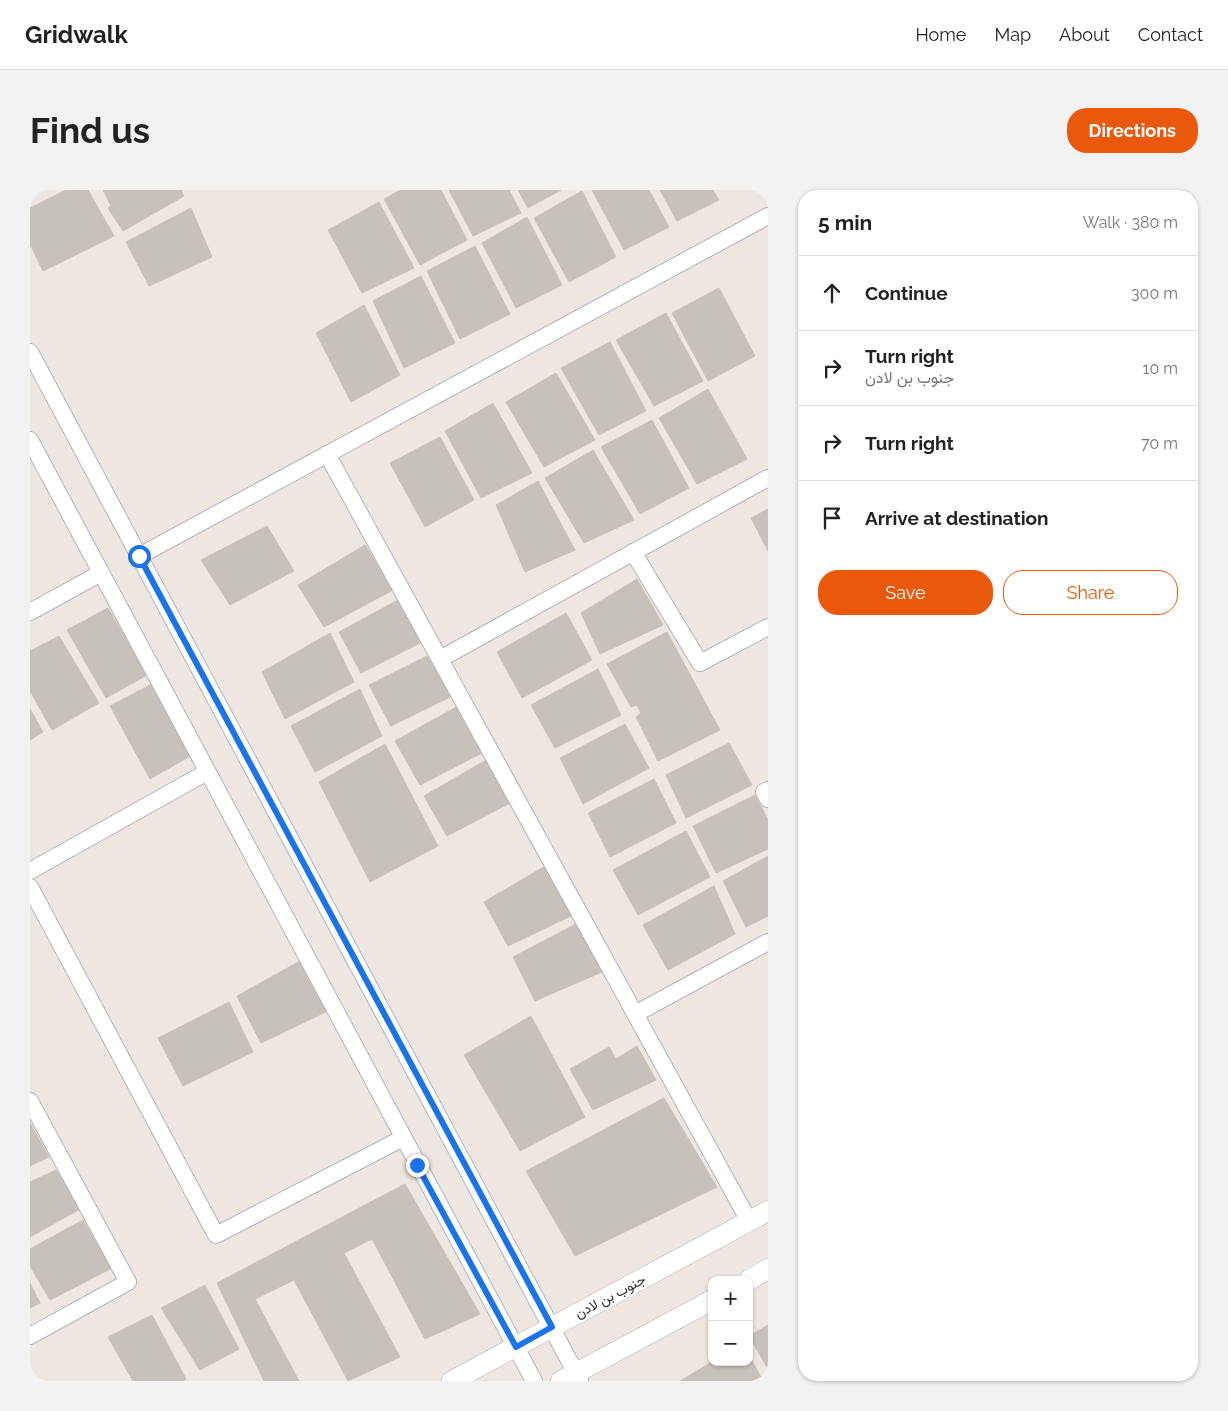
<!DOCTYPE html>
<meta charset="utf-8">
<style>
:root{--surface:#fff;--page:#f2f2f2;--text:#222;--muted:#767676;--line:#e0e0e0;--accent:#ea580c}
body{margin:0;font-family:Raleway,Vazirmatn,sans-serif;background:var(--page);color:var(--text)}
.controls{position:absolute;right:15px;bottom:15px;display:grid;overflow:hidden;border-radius:10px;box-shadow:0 1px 4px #0004}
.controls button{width:45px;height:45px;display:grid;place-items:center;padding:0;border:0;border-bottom:1px solid var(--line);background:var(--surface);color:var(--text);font:25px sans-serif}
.stop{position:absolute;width:15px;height:15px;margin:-11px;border:4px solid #1a73e8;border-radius:50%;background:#fff}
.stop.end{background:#1a73e8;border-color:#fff;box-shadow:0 1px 5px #0008}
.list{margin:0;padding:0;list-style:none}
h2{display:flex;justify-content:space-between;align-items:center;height:65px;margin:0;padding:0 20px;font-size:21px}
h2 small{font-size:16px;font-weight:400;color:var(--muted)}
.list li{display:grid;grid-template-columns:32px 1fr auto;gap:15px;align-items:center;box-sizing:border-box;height:75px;padding:0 20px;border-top:1px solid var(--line)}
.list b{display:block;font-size:19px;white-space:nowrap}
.list p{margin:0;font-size:16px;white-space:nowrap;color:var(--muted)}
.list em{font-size:16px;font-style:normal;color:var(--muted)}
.actions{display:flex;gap:10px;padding:15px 20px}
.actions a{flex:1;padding:11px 0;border:1px solid var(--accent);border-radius:20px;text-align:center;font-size:18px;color:var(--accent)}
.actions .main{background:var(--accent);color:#fff}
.icon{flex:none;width:28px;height:28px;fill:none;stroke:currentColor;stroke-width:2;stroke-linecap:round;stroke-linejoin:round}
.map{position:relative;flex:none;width:738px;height:1191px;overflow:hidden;border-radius:20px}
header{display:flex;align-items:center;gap:30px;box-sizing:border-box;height:70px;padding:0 25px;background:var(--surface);border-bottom:1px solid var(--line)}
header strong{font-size:24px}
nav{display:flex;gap:28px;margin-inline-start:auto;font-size:18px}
.intro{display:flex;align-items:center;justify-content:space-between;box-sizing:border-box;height:120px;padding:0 30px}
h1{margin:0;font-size:35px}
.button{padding:12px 22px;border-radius:20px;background:var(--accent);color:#fff;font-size:18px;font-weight:700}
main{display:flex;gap:30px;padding:0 30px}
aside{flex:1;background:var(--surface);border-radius:20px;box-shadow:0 1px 4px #0004}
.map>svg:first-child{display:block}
</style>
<header>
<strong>Gridwalk</strong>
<nav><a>Home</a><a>Map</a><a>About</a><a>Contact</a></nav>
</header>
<div class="intro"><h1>Find us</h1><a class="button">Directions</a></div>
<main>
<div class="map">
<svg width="738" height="1191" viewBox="0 0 738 1191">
<rect width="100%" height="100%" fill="#eee6e0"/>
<g fill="#c7c1bb" stroke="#cac2b9">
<path d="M0,0H12L0,7Z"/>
<path d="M36,0H58L84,46L13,81L0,54V18Z"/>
<path d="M73,0H151L154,6L93,41L78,18L81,15Z"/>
<path d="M370,0H411L437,50L390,75L354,9Z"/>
<path d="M419,0H479L491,23L443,46Z"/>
<path d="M488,0H531L498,18Z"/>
<path d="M562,0H619L639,37L594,60Z"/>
<path d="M630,0H683L689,10L647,31Z"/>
<path d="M552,1L586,67L539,92L504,28Z"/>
<path d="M349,12L384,78L332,103L298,40Z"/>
<path d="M161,18L182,67L119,96L96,52Z"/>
<path d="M497,27L532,95L486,118L452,53Z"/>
<path d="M445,56L480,124L430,149L397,81Z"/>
<path d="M391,86L425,153L374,178L343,111Z"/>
<path d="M689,98L725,166L678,191L642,123Z"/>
<path d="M334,115L370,185L321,212L286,143Z"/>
<path d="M636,123L673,191L624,216L586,150Z"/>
<path d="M580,152L616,221L569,245L531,178Z"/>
<path d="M526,183L565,250L514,277L476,212Z"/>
<path d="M678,199L717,269L667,294L629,228Z"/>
<path d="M463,213L502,283L451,308L415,241Z"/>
<path d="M622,230L659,298L610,324L571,257Z"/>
<path d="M410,247L444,310L395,337L360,273Z"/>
<path d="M563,260L604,330L554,353L515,288Z"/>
<path d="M508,291L545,360L495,382L466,315Z"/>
<path d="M738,319V361L721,328Z"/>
<path d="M237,336L264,381L200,415L171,370Z"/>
<path d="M335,355L363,400L294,437L268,395Z"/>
<path d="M607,389L633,435L570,464L551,423Z"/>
<path d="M368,410L394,451L331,483L309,442Z"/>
<path d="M78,418L117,485L76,508L37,440Z"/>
<path d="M536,423L562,470L492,508L467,462Z"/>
<path d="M637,442L690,540L628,571L606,527L611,523L607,515L601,517L577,474Z"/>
<path d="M300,443L324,492L255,529L232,482Z"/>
<path d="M29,446L69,513L22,540L0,501V461Z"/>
<path d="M397,466L422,506L361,536L339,495Z"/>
<path d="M568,479L591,525L525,558L501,515Z"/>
<path d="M122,494L162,565L120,589L80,516Z"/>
<path d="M330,499L352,546L285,582L261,536Z"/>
<path d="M430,515L456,561L390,595L365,551Z"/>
<path d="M0,519L13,542L0,550Z"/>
<path d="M595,534L619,578L553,614L530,568Z"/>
<path d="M699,553L722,595L656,628L636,585Z"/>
<path d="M355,554L408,656L340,692L289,592Z"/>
<path d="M458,569L482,612L417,646L394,606Z"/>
<path d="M624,589L646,633L580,667L558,623Z"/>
<path d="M725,605L738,630V659L686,683L663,636Z"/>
<path d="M656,641L680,687L608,725L583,680Z"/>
<path d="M738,666V726L716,737L693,691Z"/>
<path d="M517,675L543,725L478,756L454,712Z"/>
<path d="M684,696L705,744L638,780L613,735Z"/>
<path d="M548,733L574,781L505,811L483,767Z"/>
<path d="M272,770L300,820L231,853L207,806Z"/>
<path d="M199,812L223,862L153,896L128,848Z"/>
<path d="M501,826L555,927L490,961L434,865Z"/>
<path d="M607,856L626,890L563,920L540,879L579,857L586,869Z"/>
<path d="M634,908L687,997L545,1066L496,981Z"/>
<path d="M0,933L19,967L0,976Z"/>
<path d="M26,980L50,1019L0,1047V992Z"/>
<path d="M375,994L450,1124L395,1149L342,1049L314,1063L370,1167L318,1191L264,1090L225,1109L269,1191H234L187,1093Z"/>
<path d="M53,1030L82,1078L20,1110L0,1076V1059Z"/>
<path d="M0,1093L10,1113L0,1118Z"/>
<path d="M175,1095L209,1159L170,1180L131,1118Z"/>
<path d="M122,1125L156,1189L153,1191H103L78,1147Z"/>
<path d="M738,1135V1179L719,1146Z"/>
<path d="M719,1165L733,1191H650L682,1172H719Z"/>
</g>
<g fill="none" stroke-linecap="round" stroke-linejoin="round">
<defs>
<g id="minor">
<path d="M0,162L550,1191"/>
<path d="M0,250L504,1191"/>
<path d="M297,264L719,1031"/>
<path d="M603,362L670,473L738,437"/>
<path d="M109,366L738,26"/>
<path d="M0,422L71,383"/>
<path d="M410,469L738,288"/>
<path d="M738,600L734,602L738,609"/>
<path d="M0,681L177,582"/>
<path d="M0,697L186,1045L373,948"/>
<path d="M605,824L738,752"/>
<path d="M0,911L98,1092L0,1146"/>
</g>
<g id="tertiary">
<path d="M719,1090L738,1079"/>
<path d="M422,1191L738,1021"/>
<path d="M531,1191L682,1110"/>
</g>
</defs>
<use href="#minor" stroke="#b0b4bd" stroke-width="18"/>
<use href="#tertiary" stroke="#b0b4bd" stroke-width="21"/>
<use href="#minor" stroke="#fff" stroke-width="16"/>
<use href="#tertiary" stroke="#fff" stroke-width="20"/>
</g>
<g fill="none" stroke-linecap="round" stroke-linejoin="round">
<path stroke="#1a73e8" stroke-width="6" d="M109,366L522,1137L486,1157L387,975"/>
</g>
<g text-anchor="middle" stroke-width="4.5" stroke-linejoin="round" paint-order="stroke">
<g font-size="14" fill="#2d2d2d" stroke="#fff">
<text transform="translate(580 1106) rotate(-28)" y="5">جنوب بن لادن</text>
</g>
</g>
</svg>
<div class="controls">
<button>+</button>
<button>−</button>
</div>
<div class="stop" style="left:109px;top:366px"></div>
<div class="stop end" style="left:387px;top:975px"></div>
</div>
<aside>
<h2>5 min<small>Walk · 380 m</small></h2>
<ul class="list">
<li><svg class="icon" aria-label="ahead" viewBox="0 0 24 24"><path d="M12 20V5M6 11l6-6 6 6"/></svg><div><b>Continue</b></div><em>300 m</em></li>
<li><svg class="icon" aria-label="right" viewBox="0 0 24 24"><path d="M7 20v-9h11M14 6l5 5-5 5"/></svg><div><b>Turn right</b><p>جنوب بن لادن</p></div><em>10 m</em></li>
<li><svg class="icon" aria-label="right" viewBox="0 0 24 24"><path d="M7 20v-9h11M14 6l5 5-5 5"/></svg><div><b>Turn right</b></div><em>70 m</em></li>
<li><svg class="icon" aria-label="arrive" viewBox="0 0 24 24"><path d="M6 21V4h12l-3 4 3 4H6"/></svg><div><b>Arrive at destination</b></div></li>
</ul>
<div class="actions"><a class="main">Save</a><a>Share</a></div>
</aside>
</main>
